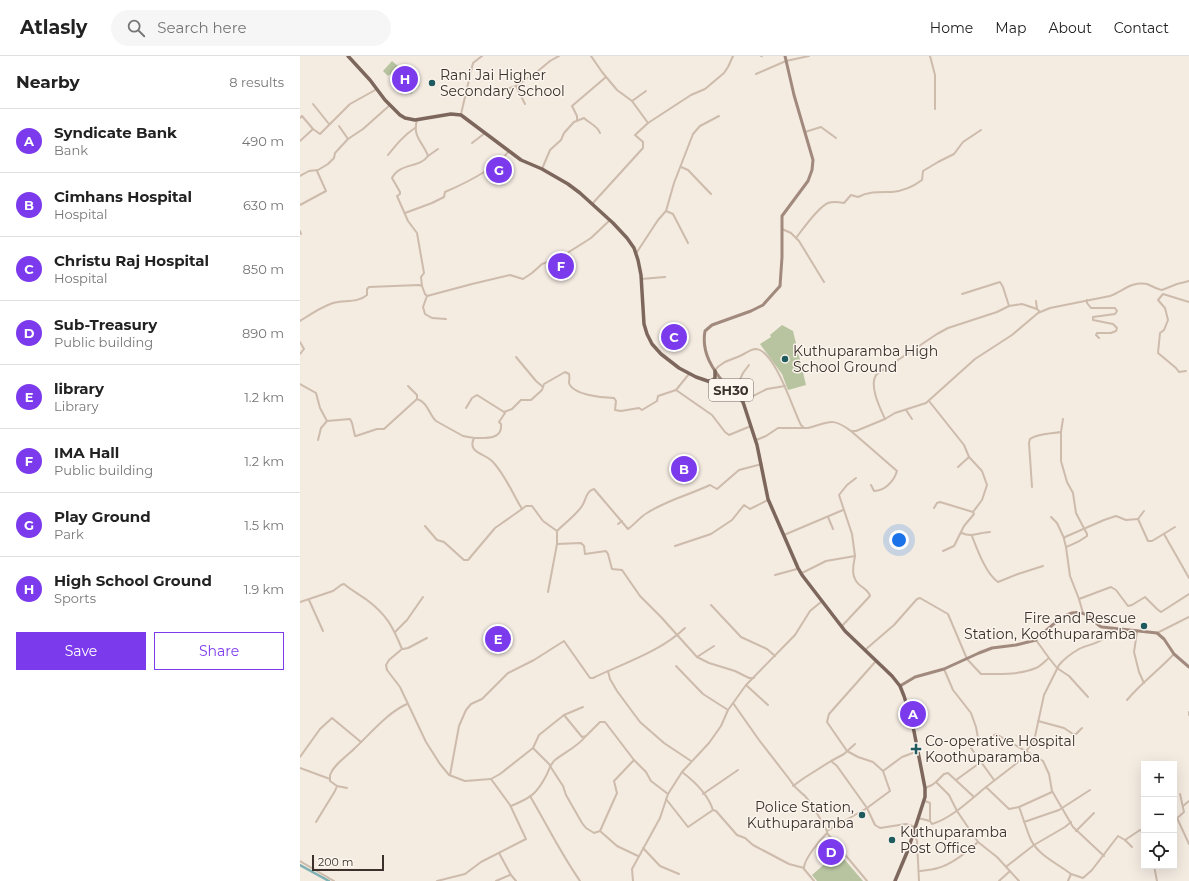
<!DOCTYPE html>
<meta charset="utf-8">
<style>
:root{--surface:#fff;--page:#f6f6f6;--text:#222;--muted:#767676;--line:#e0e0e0;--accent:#7c3aed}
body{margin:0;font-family:Montserrat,sans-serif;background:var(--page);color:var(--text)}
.controls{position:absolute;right:12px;bottom:12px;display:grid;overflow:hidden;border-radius:0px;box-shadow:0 4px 16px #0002}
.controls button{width:36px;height:36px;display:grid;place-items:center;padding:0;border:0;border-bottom:1px solid var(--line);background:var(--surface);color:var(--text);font:20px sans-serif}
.scale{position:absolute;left:12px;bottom:10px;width:72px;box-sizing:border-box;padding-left:4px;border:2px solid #3b302b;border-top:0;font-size:11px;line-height:14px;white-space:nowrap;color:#3b302b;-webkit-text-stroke:3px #fbf5ee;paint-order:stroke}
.you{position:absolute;left:599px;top:484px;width:14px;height:14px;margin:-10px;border:3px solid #fff;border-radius:50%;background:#1a73e8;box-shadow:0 0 0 6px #1a73e833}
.badge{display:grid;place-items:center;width:26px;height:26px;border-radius:50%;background:var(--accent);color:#fff;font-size:13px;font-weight:700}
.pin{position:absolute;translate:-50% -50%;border:2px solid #fff;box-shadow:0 1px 4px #0006}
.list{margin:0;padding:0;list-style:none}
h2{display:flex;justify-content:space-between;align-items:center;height:52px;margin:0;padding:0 16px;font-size:17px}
h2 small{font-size:13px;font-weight:400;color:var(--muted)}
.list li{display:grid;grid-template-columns:26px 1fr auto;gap:12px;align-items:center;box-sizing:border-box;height:64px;padding:0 16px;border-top:1px solid var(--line)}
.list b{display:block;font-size:15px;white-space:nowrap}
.list p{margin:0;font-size:13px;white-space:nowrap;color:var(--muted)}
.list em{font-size:13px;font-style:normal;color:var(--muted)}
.actions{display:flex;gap:8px;padding:12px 16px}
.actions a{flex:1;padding:9px 0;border:1px solid var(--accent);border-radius:0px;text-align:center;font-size:14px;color:var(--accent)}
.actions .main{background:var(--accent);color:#fff}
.icon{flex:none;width:22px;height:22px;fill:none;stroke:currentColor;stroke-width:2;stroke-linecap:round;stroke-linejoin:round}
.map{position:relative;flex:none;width:889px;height:825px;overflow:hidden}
header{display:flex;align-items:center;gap:24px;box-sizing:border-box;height:56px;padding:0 20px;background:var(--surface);border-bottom:1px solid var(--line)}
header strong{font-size:19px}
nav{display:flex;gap:22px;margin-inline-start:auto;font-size:14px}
.search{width:280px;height:36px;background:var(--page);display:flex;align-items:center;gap:10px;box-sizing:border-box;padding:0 14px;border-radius:22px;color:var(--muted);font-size:15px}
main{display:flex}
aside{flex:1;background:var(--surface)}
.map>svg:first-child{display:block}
</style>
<header>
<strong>Atlasly</strong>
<div class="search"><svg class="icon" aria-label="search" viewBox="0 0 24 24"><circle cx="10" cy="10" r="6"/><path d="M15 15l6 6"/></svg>Search here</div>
<nav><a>Home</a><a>Map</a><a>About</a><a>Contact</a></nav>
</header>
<main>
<aside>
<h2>Nearby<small>8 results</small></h2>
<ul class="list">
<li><span class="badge">A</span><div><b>Syndicate Bank</b><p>Bank</p></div><em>490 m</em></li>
<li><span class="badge">B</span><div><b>Cimhans Hospital</b><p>Hospital</p></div><em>630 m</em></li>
<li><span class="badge">C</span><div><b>Christu Raj Hospital</b><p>Hospital</p></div><em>850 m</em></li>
<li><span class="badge">D</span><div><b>Sub-Treasury</b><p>Public building</p></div><em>890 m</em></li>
<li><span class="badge">E</span><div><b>library</b><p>Library</p></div><em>1.2 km</em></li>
<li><span class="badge">F</span><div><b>IMA Hall</b><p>Public building</p></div><em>1.2 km</em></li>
<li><span class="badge">G</span><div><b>Play Ground</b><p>Park</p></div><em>1.5 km</em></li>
<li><span class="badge">H</span><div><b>High School Ground</b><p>Sports</p></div><em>1.9 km</em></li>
</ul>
<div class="actions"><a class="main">Save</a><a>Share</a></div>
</aside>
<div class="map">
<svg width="889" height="825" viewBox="0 0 889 825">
<rect width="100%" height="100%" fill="#f4ebe1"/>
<g fill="#b8c4a0">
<path d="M92,5L120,29L111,38L90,18L88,20L83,15Z"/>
<path d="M482,269L493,275L506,329L488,334L482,318L460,288L471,281L470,279Z"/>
<path d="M538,796L563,825H517L512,819Z"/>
</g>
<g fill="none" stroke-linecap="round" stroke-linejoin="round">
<path stroke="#7fb0b2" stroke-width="2.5" d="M0,809L29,825"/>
<g stroke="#cdbbac" stroke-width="2">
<path d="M291,0L302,16L317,34L332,45L348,67L335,79L343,86V92L293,147"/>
<path d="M461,0H462"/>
<path d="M630,0L635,19V53"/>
<path d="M456,18L486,5L509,0"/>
<path d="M216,30L225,48"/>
<path d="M185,40L216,30L238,15L250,5L259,0"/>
<path d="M332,45L346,35"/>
<path d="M13,48L29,68"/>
<path d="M161,58L173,7L182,0"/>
<path d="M0,62L2,60L13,73L20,78L50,48L77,33"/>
<path d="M117,64C112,81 123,86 128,100C120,112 99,107 92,122L100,136V138L97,140L108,165L117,177L124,217L121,221L122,230"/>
<path d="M277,64V60L272,50L306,21"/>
<path d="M348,67L391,39L405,33L424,17L428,11L433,0"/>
<path d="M39,70L48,83"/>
<path d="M505,76L521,71L536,82"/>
<path d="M0,85L13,73"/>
<path d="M172,87L185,77"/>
<path d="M88,99C96,89 104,79 115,72"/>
<path d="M128,100L138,93"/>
<path d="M381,111L388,114L411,138"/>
<path d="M242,113L250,94L261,84L264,77L274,66L284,62C290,68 297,69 300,77"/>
<path d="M0,120L9,115L18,114L28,108L34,102L35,97L48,83L63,73L90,49"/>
<path d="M0,149L26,135L17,115"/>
<path d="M366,155L373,158L388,187"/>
<path d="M105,157L132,147L144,141L145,136C166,127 195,113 209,95"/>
<path d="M482,173L491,177L499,185L524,226"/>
<path d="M0,175L1,178"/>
<path d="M496,182C503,173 518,151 528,147C533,145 539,146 544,147L551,139L558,141C569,135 580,136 592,136C603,135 614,130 622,124L623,115L638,106L654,98L663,86L681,74"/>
<path d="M337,196L358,164L366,155L374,127L393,78L400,70L419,60"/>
<path d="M341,223L365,221"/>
<path d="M662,238L700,226L703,231L709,250"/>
<path d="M127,240L123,251L125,258L132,262L146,263"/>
<path d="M787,244V247L791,252H815L817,255L815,258L793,261V264L813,268L817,272L816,275L811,277H797L796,279L799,282"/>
<path d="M736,245L737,253"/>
<path d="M0,265C11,258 21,251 33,247C44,244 58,247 67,239V233L69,231L119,229L122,230L125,238L127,240L172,228L210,219L223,223L232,217L242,208L261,201L291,182L310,164"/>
<path d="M0,286L4,293L0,298"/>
<path d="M216,301L236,325L243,331"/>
<path d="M415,314C422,305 432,304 442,299C446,297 451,293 456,293C475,294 493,354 501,369L504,372H508C530,366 532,361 551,375H556L585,363L595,357L626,347L675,303L712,279L738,257L750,252L810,240C823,235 832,225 847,228C852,230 857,233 862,234L877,228L889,225"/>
<path d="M886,315L879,316L876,312L858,297L860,277L864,274L868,264L865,252L858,244L863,238L889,246"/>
<path d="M0,328L16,337L20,352L27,365L50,363L52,367L55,380H56L77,373H84L117,343C128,346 129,359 136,365L163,380L174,382C167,396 183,397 192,405C205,418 212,437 222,453L226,450H232L243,465L257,475V488L281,487L284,490L285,498L306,495L308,498L312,513L322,514L340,540L361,561L397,601L409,607L435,615L449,622H454"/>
<path d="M108,330L117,339V343"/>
<path d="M376,334L412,359L425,376L429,379L451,370"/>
<path d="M439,342L443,334L438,328L443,317L449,309"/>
<path d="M443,345L467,333L485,330"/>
<path d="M629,345L664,389L669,401L682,415L687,429L682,444L673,456L674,458L664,470L660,478L662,477C672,482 680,476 690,476"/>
<path d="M166,352L172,342L177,339L204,356"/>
<path d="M606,354L612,363"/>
<path d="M585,363C580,352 568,328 577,318L637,278L648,272L697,256L709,250L722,248L737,253L740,256"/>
<path d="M763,363L761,376V405L767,426L773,437L776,457L787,478V480C778,487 776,487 766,491L770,520L779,543L783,557"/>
<path d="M551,375L597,415C594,425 585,435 574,435L571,429"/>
<path d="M175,382C185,382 203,384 201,368L199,366L205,357L204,356L212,353L221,344H231L242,334L244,328L265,316L269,318C270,321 269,324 269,327C273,339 303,342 314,342L316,345L315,354L321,355L339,352L342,354L357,345L358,340L376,334L389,318"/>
<path d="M18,384L21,372L27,365"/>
<path d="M456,384L466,380L478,372H504"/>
<path d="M658,411L669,401"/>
<path d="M732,431L729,387L730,383C738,377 751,378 761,376"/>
<path d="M634,452L637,447L640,446L673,456"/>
<path d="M528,461L533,473"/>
<path d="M751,461L757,467L764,482"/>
<path d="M838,463L848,485H852L875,471"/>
<path d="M838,463L844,455"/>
<path d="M318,468L322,465"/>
<path d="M125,470L137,484L144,486L164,504H168L195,472L222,453"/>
<path d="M257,475C265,467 276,459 282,450C286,444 286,435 294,433L328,473C335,468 340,461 347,457C367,444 389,439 410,429L417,433L439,414L462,408"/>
<path d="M864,478L889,522"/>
<path d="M484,479L543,454"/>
<path d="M672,480C677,493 686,518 698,526L718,518L743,510"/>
<path d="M375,490L411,478L432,464L444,449L450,453L468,444"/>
<path d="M766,491L764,483L765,481L804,464L816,460L826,464L838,463"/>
<path d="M643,495L654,490L660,478"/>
<path d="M555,500L552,478L539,439L547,429L556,422"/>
<path d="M502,517L526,505L555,500C554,506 551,517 555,523C558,531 568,532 570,540L542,570"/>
<path d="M475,519L497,513"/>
<path d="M248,536L257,488"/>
<path d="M779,543L811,531L816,534L828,550L832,549L845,541L857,553L861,556L889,538"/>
<path d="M9,544L23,575"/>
<path d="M0,546L33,535L41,529L44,528C51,534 59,538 67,544C87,559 93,571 102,593L89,604L86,609L87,614L100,631L126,686L140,708L149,719L165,725L191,723L200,718L233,692L239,679L264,659L282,681L286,680L300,666H305L334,704L346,716L351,725L368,738"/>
<path d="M411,549L441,581L467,593L475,600"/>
<path d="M95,576L107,564L123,541"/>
<path d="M837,576L834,596L839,616L844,627"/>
<path d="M857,577L889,561"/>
<path d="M736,584L749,602"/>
<path d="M103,593L108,592L127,582"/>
<path d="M565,594L594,569L617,543L620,542L648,558L667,603L681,618C699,618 719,619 736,612C741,610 745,605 749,602L757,612L769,620L788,641"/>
<path d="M397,601L414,590"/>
<path d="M376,610L403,638L428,654"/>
<path d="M644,613L653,634L671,657L676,671L678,682L686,684L696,678L743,705L749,718L752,735L773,771L804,800"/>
<path d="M308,615L310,623L317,635L340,666L364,687L391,705"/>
<path d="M446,629L468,649"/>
<path d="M827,644C841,627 859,614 874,598"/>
<path d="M433,647L459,684L490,724C494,731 499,735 505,740C514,750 520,763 527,775"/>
<path d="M889,656V659"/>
<path d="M264,659L283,651"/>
<path d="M738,665L764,672L773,678H776L782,672"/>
<path d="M555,688L544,698L531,705L537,710L567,752L590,735L583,715"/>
<path d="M233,692L250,709"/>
<path d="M671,692L694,724"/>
<path d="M547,695L527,666L529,658L576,605"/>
<path d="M547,695L558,701L573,706L583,715L602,701L618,695"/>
<path d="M0,701L20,673L32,662L61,686"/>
<path d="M250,710L263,730L266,739L282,767L286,772L294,777L300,775L317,790L338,800"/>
<path d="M0,712L30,723"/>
<path d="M382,716C394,725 408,739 413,754L416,755L437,779L445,782L453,789L489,808L504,812"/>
<path d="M150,719L159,670L166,654L171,648L182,643L208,617L234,604L264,585L290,622H293C324,607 360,596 385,572"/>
<path d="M656,724L681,706"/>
<path d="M636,726L644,718L648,717L674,741"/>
<path d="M37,730L47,732"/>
<path d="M493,730L504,722L531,705"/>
<path d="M686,731L717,707L734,685L744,639L759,609C764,603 772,597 779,593C789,588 809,586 809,573"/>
<path d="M625,732L632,729L636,726L649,739L657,755L678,786L697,801L719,825"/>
<path d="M403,738L438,714"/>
<path d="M230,740C247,769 261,798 280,825"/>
<path d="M366,743L388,771L413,754"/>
<path d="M625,745L630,747V765"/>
<path d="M211,750C230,742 236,739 246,720C249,715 250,708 255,704C265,696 277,691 285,681"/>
<path d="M883,750L889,745"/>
<path d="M719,751C723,761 726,773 731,784C738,799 758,808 771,818"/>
<path d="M618,762L630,765L632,768C652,762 670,744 686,731L709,753L719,751L752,736"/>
<path d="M877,762L889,788"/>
<path d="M874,765L884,756L880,738"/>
<path d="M16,766L35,735L37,730L30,725C30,724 30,721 30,719C34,708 47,700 55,692C71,677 87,657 107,648"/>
<path d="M724,766L759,754L790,734"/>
<path d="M300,775L317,737L314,725L334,704"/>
<path d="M776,775L794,757"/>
<path d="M614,776L617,785L619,825"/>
<path d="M527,777L567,825"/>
<path d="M825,784L832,791"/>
<path d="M343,792L360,810L379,818"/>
<path d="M199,797L211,819L216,825"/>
<path d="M0,805L34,825"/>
<path d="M707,810L734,789L765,771L771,766"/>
<path d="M854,810L857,825"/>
<path d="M620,815C626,814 632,814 638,812C653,808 667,796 678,786"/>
<path d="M137,825L165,818L181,806L226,783L210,749L191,723"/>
<path d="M196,825L210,819"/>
<path d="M333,825L332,813L360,762L368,738L382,716L409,687L421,670L428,654L446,629L495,579L510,555L521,546"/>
<path d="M514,825L504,813C503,804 520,784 527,777V775L567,752L575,769L580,772L606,768L615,771"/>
<path d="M699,825L710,815"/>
<path d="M768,825L771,818L783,822L792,814L818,780L825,784L840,774L844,776"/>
</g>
<g stroke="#a18a7d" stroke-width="3">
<path d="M427,331C413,314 401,297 405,275L412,269L451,255L463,249L480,230L482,201V160L508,125L512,114L513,104L494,39L485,0"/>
<path d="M600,630L615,621L644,613L679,597L692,592L716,589L736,584L737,581C753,572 766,549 787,559C793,562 796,569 802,571L857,577L864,583L874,598L889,611"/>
</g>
<g stroke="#7d675c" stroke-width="3.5">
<path d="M48,0L70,24L85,44L100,59L105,62L115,64L151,58L161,59L221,104L242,113L268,128L280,137L313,167L327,182L334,192L338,204L341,219L344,268L347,278L352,288L361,298L379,312L396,321L428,332L436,338L443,346L457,389L468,443L498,512L502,519L545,575L592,620L600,630L604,640L612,665L625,732V741L608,794L595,825"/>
<path d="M409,325L413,324L415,322V315"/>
</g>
</g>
<g fill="#1f5a5e" stroke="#fbf5ee" stroke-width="1.5">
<circle cx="132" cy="27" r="4"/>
<circle cx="485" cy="303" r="4"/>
<circle cx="844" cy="570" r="4"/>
<path d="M614 687h4v4h4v4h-4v4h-4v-4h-4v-4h4z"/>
<circle cx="562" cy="759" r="4"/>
<circle cx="592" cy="784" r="4"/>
</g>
<g text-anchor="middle" stroke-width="3" stroke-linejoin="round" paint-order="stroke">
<rect fill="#fbf5ee" stroke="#756b66" stroke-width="1" x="409" y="323" width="44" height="22" rx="3"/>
<g font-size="13" font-weight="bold" fill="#3b302b">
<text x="431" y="339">SH30</text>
</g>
<g font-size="14" fill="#3b302b" stroke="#fbf5ee" text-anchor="start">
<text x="140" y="24">Rani Jai Higher<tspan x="140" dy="16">Secondary School</tspan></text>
<text x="493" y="300">Kuthuparamba High<tspan x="493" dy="16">School Ground</tspan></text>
<text x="836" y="567" text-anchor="end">Fire and Rescue<tspan x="836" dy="16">Station, Koothuparamba</tspan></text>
<text x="625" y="690">Co-operative Hospital<tspan x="625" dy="16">Koothuparamba</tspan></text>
<text x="554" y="756" text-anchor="end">Police Station,<tspan x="554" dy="16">Kuthuparamba</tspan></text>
<text x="600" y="781">Kuthuparamba<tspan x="600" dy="16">Post Office</tspan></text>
</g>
</g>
</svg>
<div class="controls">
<button>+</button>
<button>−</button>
<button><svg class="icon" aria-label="locate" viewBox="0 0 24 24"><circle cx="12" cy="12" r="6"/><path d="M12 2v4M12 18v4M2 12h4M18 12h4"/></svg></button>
</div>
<div class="scale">200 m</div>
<div class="you"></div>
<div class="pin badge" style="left:613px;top:658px">A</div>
<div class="pin badge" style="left:384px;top:413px">B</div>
<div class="pin badge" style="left:374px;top:281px">C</div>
<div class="pin badge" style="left:531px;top:796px">D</div>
<div class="pin badge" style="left:198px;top:583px">E</div>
<div class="pin badge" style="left:261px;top:210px">F</div>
<div class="pin badge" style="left:199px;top:114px">G</div>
<div class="pin badge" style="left:105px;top:23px">H</div>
</div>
</main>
